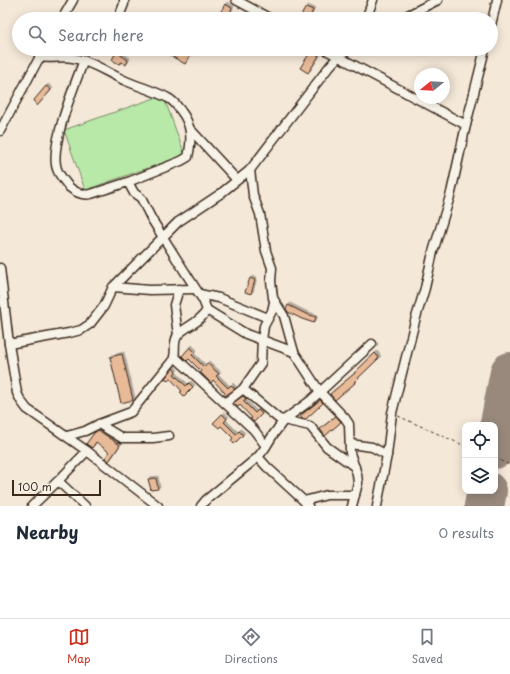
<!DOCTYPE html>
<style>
:root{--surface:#fff;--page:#f2f2f3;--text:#1f2937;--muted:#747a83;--line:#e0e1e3;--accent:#c8321e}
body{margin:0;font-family:"Playpen Sans",sans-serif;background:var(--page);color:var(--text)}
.controls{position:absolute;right:12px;bottom:12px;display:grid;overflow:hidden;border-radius:8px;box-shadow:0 2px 10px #0003}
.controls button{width:36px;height:36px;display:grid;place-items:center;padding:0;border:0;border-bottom:1px solid var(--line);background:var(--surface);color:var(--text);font:20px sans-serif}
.compass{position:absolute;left:414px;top:68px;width:36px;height:36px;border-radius:50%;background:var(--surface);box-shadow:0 2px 10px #0003;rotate:252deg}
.scale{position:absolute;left:12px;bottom:10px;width:89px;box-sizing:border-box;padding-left:4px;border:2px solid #3b2a1e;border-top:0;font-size:11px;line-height:14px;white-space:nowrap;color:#3b2a1e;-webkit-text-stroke:3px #f7f3e8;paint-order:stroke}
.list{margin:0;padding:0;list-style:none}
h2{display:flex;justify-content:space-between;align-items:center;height:52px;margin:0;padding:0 16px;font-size:17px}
h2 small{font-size:13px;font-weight:400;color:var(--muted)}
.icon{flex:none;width:22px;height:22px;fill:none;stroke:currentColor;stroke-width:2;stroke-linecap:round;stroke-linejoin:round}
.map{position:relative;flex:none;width:510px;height:506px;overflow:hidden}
.search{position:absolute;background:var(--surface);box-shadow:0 2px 10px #0003;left:12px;right:12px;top:12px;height:44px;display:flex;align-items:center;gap:10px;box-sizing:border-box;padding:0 14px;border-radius:22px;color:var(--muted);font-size:15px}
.sheet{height:112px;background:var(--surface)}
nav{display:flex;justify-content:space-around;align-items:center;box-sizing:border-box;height:56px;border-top:1px solid var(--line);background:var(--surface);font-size:11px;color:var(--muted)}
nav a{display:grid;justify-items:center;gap:2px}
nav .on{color:var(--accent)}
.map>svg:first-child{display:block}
</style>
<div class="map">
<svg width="510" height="506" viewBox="0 0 510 506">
<defs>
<filter id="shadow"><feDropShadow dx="2" dy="-2" stdDeviation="0" flood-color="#0004"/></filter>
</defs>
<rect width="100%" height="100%" fill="#f4e8d8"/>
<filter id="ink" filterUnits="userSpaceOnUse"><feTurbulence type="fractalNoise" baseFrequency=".025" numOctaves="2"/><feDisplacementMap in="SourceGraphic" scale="8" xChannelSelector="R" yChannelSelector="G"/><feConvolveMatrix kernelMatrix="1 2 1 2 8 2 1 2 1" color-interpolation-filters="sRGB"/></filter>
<g filter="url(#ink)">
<path fill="#b8e9a9" stroke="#7a8a64" d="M163,95L185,155L85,190L64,130Z"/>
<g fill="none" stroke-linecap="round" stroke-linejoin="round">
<g stroke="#98897b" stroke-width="40">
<path d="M495,449L510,372"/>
<path d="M484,506L487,491"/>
</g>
</g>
<g fill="#e8ba98" stroke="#3b2a1e" filter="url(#shadow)">
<path d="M225,4L232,8L227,19H217Z"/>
<path d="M306,7L313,10L309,19H299Z"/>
<path d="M168,49H178L190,56L185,64L166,53Z"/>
<path d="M311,51L319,56L308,73L300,68Z"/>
<path d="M116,52L128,60L126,65L122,62L119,64L112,60Z"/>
<path d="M46,86L51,90L37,106L34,100Z"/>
<path d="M250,278L255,280L251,294L245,292Z"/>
<path d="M288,305L304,313L316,317L314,323L302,319L288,312L286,309Z"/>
<path d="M190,347L195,352L192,355L204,367L207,363L219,374L216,376L228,388L231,385L235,389L225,396L223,394L225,393L213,380L211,383L200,372L201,371L189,359L187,361L182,356Z"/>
<path d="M375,353L379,358L354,382L355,383L335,400L330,394L355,373H354Z"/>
<path d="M122,354L133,400L121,403L110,357Z"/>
<path d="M173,368L176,372L174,374L186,386L189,383L193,387L184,396L180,392L182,391L170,378L168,381L165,378Z"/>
<path d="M243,396L246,399L243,401L255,413L258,410L262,414L254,422L250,419L252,418L240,405L238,407L233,403Z"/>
<path d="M320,400L323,403L306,419H302L300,416Z"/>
<path d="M222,414L227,419L224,422L236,434L239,431L243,435L234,444L231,440L233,438L221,426L219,428L213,423Z"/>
<path d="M336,416L341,422L325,436L320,429Z"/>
<path d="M98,430L120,445L109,461L105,458L109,452L96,442L92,448L86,444L94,433Z"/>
<path d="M156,478L158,489L151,490L148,479Z"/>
</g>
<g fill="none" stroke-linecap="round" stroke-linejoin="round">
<defs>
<g id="minor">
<path d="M236,0L271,19"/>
<path d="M62,19L73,0"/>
<path d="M118,19L124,4V0"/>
<path d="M366,19L373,0"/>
<path d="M400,19L438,0"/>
<path d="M491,25L497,0"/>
<path d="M324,49L466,125"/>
<path d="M39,57C51,59 62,56 73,58C92,61 109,74 126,81C140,87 155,91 168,98C174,101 177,106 181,111C192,125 192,140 188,157L181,161L128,182L91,194C82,196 75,192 69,187C65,182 59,175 57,169C49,147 75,84 84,60"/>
<path d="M57,57L73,49"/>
<path d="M191,130L237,180"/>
<path d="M0,131L44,49"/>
<path d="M250,170L253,195L260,214L266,251L272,268L271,281L273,298L284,316L294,352L320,392L345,418L349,424L350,453L357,474L358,483L352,506"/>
<path d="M0,268L9,344L17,393L21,401L27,409L87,451L158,506"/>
<path d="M113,287L150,290L195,289"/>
<path d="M199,294L219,298L268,318"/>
<path d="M207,310L246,334L294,352"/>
<path d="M178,335L174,305L179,289"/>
<path d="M9,344L69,333L81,330L90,324L104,306L113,287L178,222L220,194L250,170L329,67L338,57L348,49"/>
<path d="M175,357L254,430L266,446"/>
<path d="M243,389L279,419L310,426L327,447L355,467"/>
<path d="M225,403L243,389L261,363L262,340L264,326L272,311L274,302"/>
<path d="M99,424L122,438H153L169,436"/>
<path d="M67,436L85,431L99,424L131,412L173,360C177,352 172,342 178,335C187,325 199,324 207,310L203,300L176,258L151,218L141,198L134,193L128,182"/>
<path d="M350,444L372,447L387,455"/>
<path d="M258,457L267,467L304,501L308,506"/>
<path d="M58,481L85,506"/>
<path d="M304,501L327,495H355"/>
<path d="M32,506L58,481L87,451"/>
<path d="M201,506L206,500L258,457L265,448L273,435L284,420L310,401L372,344"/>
<path d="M377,506L387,455L392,413L415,321L425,288L433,252L451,193L466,125L485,49"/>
</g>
</defs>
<use href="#minor" stroke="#3b2a1e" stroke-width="11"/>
<g stroke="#3b2a1e" stroke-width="1" stroke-dasharray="3 3" stroke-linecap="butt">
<path d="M398,416L465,446"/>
<path d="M495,458L510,465"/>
</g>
<use href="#minor" stroke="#f7f3e8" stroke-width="8"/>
</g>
</g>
</svg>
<div class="controls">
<button><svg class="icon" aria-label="locate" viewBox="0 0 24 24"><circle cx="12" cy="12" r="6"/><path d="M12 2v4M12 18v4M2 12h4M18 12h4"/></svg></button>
<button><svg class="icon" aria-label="layers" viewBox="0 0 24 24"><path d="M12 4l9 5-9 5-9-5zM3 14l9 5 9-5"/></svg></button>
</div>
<svg class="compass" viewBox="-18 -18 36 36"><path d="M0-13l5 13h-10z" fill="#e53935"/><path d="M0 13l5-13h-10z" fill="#747a83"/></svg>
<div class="scale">100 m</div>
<div class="search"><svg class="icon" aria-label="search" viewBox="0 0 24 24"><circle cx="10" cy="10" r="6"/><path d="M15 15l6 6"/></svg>Search here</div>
</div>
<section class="sheet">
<h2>Nearby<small>0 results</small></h2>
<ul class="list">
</ul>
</section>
<nav>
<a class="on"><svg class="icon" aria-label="map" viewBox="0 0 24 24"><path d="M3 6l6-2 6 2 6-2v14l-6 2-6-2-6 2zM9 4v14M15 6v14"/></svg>Map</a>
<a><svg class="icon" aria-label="directions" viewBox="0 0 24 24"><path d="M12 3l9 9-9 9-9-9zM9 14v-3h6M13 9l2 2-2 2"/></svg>Directions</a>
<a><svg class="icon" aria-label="saved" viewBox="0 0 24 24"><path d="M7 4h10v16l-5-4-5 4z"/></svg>Saved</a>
</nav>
